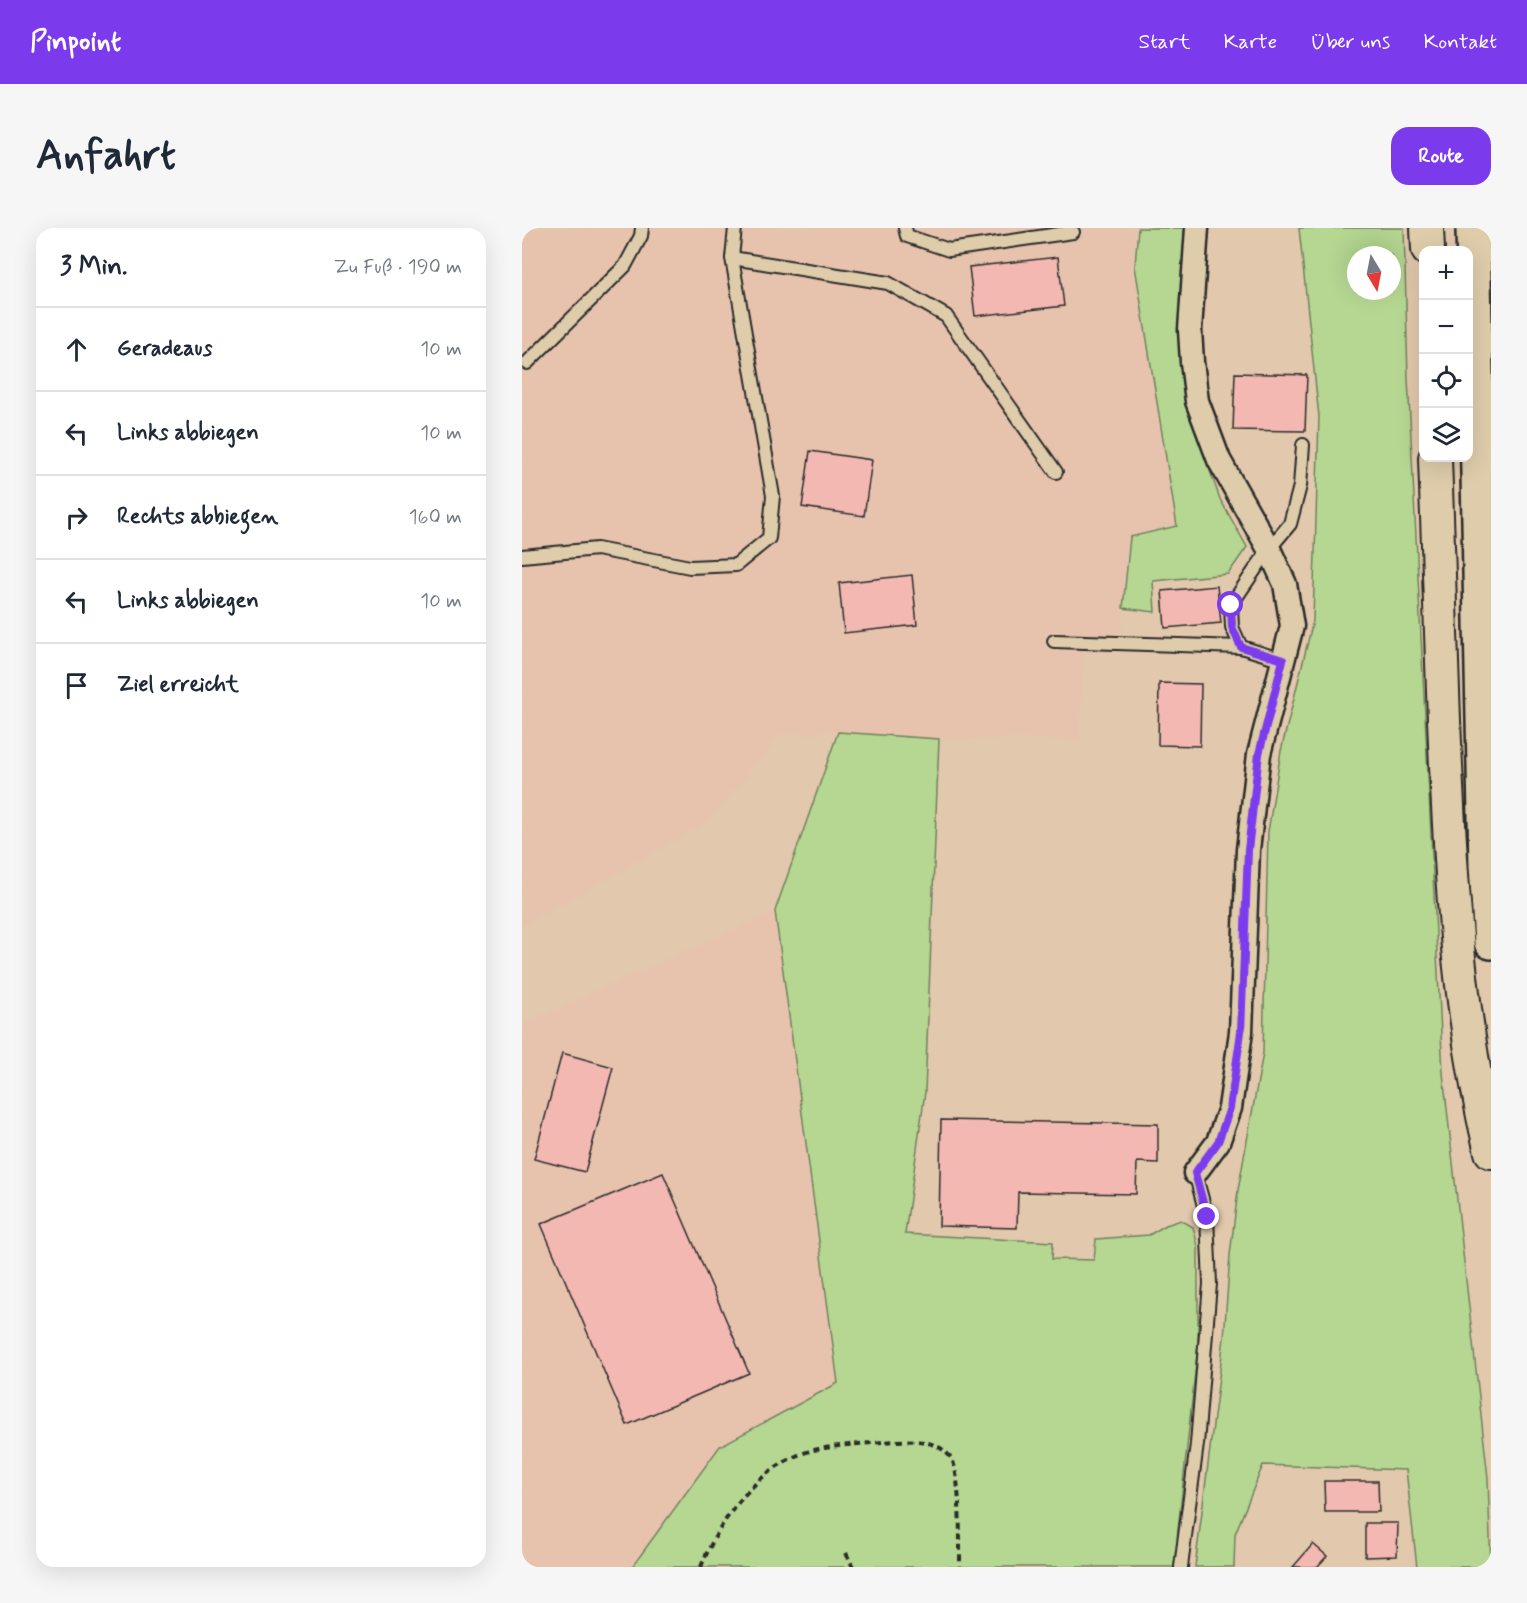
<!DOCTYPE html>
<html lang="de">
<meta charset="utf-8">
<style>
:root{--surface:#fff;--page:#f6f6f7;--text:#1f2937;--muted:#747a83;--line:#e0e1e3;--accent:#7c3aed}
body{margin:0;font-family:Mynerve,sans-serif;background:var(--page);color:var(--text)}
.controls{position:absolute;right:18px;top:18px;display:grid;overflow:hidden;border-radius:12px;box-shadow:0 6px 24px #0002}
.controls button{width:54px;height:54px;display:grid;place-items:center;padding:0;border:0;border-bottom:2px solid var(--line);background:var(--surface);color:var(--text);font:30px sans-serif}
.compass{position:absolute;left:825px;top:18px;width:54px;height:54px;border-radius:50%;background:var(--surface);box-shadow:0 6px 24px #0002;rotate:170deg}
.stop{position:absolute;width:18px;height:18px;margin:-14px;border:4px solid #7c3aed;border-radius:50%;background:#fff}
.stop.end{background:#7c3aed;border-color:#fff;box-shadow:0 2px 6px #0008}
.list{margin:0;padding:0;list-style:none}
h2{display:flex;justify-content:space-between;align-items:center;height:78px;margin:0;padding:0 24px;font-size:26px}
h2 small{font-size:20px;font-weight:400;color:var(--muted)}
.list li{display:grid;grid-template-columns:39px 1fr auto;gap:18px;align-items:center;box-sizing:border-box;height:84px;padding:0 24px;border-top:2px solid var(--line)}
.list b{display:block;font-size:22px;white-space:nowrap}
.list em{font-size:20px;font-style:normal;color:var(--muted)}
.icon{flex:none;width:33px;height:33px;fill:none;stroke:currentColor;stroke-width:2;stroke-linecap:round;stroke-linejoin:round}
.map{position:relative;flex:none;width:969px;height:1339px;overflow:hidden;border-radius:18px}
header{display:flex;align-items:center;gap:36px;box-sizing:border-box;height:84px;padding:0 30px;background:var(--accent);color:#fff}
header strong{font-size:28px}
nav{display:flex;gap:33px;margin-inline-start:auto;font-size:21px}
.intro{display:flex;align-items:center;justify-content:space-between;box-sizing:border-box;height:144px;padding:0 36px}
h1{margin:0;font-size:42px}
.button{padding:15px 27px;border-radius:18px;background:var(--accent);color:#fff;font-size:21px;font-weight:700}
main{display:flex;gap:36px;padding:0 36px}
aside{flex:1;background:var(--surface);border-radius:18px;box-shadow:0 6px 24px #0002}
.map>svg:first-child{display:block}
</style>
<header>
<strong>Pinpoint</strong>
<nav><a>Start</a><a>Karte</a><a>Über uns</a><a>Kontakt</a></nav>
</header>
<div class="intro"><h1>Anfahrt</h1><a class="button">Route</a></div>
<main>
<aside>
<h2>3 Min.<small>Zu Fuß · 190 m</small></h2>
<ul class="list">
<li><svg class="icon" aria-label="ahead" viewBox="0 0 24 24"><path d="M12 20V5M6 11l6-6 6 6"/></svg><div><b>Geradeaus</b></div><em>10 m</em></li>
<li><svg class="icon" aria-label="left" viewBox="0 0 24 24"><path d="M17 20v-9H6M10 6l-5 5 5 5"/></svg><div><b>Links abbiegen</b></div><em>10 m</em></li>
<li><svg class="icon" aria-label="right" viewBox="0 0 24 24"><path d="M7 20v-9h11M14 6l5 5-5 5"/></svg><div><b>Rechts abbiegen</b></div><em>160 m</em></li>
<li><svg class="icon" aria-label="left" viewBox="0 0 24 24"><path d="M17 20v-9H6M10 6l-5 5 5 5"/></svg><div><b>Links abbiegen</b></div><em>10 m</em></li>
<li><svg class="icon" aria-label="arrive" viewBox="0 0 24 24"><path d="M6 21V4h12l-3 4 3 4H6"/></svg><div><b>Ziel erreicht</b></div></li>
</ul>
</aside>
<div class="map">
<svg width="969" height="1339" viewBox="0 0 969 1339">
<rect width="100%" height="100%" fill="#e2c8ac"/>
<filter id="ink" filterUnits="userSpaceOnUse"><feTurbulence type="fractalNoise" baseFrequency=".0167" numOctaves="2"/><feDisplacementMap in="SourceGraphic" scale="12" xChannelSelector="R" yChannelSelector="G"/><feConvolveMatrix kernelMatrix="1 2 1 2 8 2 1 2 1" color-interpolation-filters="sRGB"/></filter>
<g filter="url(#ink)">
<g fill="#e7c3ae">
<path d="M0,0H616L614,38L655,298L608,309L597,424L561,425L558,511H417L316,504L258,507L185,595L0,698Z"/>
<path d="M253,683L316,1155L198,1218L110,1339H0V797Z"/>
</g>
<g fill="#b5d791" stroke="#70815e" stroke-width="1.5" fill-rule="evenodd">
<path d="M616,0H664L657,121L664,176L698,271L725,319L706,346L631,353L633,384L601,380L608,309L655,298L613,38Z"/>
<path d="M777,0H882L886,150L921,845L966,1250L969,1339H895L884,1242L741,1237L713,1306L712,1339H673L702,1110L708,1027L716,962L741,825L746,604L759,523L791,393L797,189ZM834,27H870V63H834Z"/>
<path d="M316,504L417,511L403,864L383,1006L531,1014L530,1031L572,1032L574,1011L627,1007L644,997L659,992L671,999L676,1018V1117L652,1339H110L198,1218L316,1155L253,683Z"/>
</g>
<g fill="#f4b8b2" stroke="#2b2b2b" stroke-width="1.5">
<path d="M536,29L542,78L453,88L447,39Z"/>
<path d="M713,145L785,147L783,203L711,202Z"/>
<path d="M288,223L350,232L342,288L280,279Z"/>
<path d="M390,347L395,397L322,405L317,355Z"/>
<path d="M695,358L699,395L643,400L640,363Z"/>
<path d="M637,455L679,456L678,518L636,517Z"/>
<path d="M40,825L91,839L63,944L12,931Z"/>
<path d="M419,892L636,896V935L615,934L614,966L496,964L495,1000L417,998Z"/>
<path d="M141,945L227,1145L105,1197L19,996Z"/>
<path d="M802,1253H856L857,1284H803Z"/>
<path d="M843,1295H876L875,1328L843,1329Z"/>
<path d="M791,1316L805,1328L795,1339H771Z"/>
</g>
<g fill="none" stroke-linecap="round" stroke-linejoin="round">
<defs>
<g id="lane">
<path d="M383,0L385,8L427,22L551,4"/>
<path d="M210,30L366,55L424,88L534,244"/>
<path d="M5,135L103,38L119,8L120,0"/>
<path d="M0,328L75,321L168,339L214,337L247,310L251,268L210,30L213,0"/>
<path d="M532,413L719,419L761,432"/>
<path d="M719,419L710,399L709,377L747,321L768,296L778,258L781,217"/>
<path d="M659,1339L675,1216L688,1056L685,989L673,945"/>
</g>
<path id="street" d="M673,945L696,914L708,880L719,804L726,622L737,526L770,398L763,356L747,321L697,232L675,173L670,134L668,102L675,0"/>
<g id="secondary">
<path d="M905,0L906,22"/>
<path d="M913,230C916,317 919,405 922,492C928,637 935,783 969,924"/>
</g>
<path id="highway" d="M951,0L964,637L969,714"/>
</defs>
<use href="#lane" stroke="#2b2b2b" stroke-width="16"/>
<use href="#street" stroke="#2b2b2b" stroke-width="27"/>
<use href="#secondary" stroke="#2b2b2b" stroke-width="36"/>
<use href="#highway" stroke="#2b2b2b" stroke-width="38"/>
<g stroke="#2b2b2b" stroke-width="4" stroke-dasharray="6 4.5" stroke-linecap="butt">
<path d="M324,1325L331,1339"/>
<path d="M179,1339C198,1290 241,1231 297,1221C318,1217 340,1216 361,1214C384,1212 414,1209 429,1230C439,1243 438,1319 438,1339"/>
</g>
<use href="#lane" stroke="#deccaa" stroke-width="12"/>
<use href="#street" stroke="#deccaa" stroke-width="22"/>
<use href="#secondary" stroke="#deccaa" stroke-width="32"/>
<use href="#highway" stroke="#deccaa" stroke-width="33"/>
</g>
</g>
<g fill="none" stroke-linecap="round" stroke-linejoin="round" filter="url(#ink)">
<path stroke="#7c3aed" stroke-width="8" d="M685,989L673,945L696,914L708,880L719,804L726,622L737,526L761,432L719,419L710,399L709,377"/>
</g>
</svg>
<div class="controls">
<button>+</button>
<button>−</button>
<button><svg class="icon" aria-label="locate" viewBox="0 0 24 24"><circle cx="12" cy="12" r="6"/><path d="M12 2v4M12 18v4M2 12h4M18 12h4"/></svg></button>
<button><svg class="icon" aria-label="layers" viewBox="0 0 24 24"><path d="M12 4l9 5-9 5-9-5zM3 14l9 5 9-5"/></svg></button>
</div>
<svg class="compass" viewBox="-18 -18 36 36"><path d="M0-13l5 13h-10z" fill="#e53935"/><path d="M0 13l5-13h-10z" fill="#747a83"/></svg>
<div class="stop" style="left:709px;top:377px"></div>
<div class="stop end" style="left:685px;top:989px"></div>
</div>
</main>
